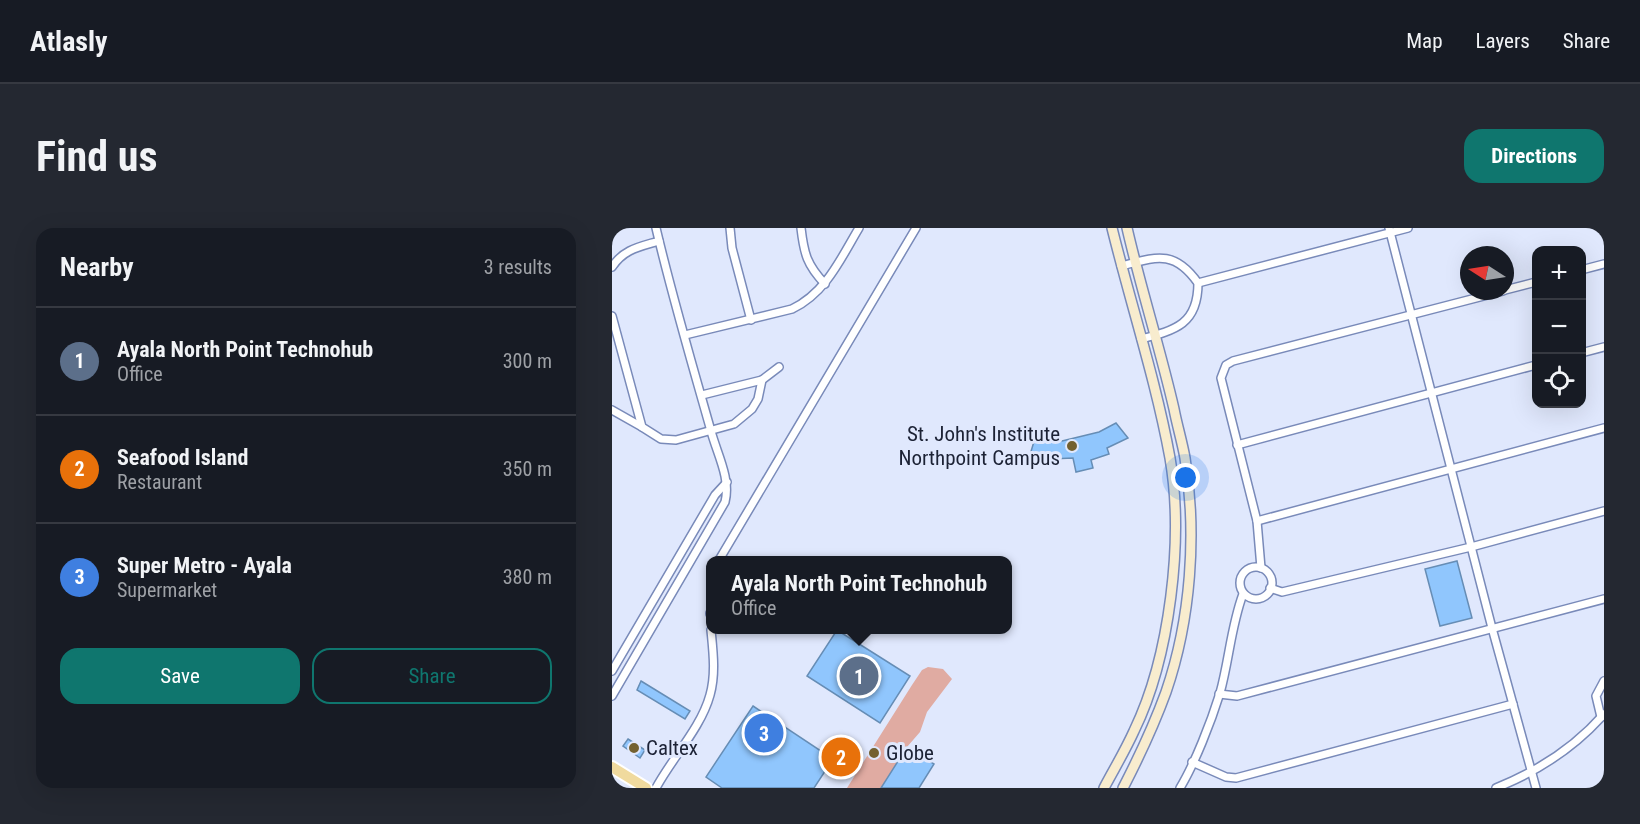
<!DOCTYPE html>
<meta charset="utf-8">
<style>
:root{--surface:#171b24;--page:#242831;--text:#f1f3f6;--muted:#9ea1a6;--line:#363941;--accent:#0f766e}
body{margin:0;font-family:"Roboto Condensed",sans-serif;background:var(--page);color:var(--text)}
.controls{position:absolute;right:18px;top:18px;display:grid;overflow:hidden;border-radius:12px;box-shadow:0 6px 24px #0002}
.controls button{width:54px;height:54px;display:grid;place-items:center;padding:0;border:0;border-bottom:2px solid var(--line);background:var(--surface);color:var(--text);font:30px sans-serif}
.compass{position:absolute;left:848px;top:18px;width:54px;height:54px;border-radius:50%;background:var(--surface);box-shadow:0 6px 24px #0002;rotate:282deg}
.you{position:absolute;left:574px;top:250px;width:21px;height:21px;margin:-15px;border:4px solid #fff;border-radius:50%;background:#1a73e8;box-shadow:0 0 0 9px #1a73e833}
.badge{display:grid;place-items:center;width:39px;height:39px;border-radius:50%;background:var(--accent);color:#fff;font-size:20px;font-weight:700}
.pin{position:absolute;translate:-50% -50%;border:3px solid #fff;box-shadow:0 2px 6px #0006}
.popup{position:absolute;left:94px;top:328px;width:306px;height:78px;box-sizing:border-box;display:grid;place-content:center;border-radius:12px;background:var(--surface);filter:drop-shadow(0 2px 4px #0005);font-size:20px;white-space:nowrap;color:var(--muted)}
.popup b{font-size:22px;color:var(--text)}
.popup::after{content:'';position:absolute;left:50%;top:100%;margin-left:-12px;border:12px solid transparent;border-top-color:var(--surface)}
.list{margin:0;padding:0;list-style:none}
h2{display:flex;justify-content:space-between;align-items:center;height:78px;margin:0;padding:0 24px;font-size:26px}
h2 small{font-size:20px;font-weight:400;color:var(--muted)}
.list li{display:grid;grid-template-columns:39px 1fr auto;gap:18px;align-items:center;box-sizing:border-box;height:108px;padding:0 24px;border-top:2px solid var(--line)}
.list b{display:block;font-size:22px;white-space:nowrap}
.list p{margin:0;font-size:20px;white-space:nowrap;color:var(--muted)}
.list em{font-size:20px;font-style:normal;color:var(--muted)}
.actions{display:flex;gap:12px;padding:18px 24px}
.actions a{flex:1;padding:14px 0;border:2px solid var(--accent);border-radius:18px;text-align:center;font-size:21px;color:var(--accent)}
.actions .main{background:var(--accent);color:#fff}
.icon{flex:none;width:33px;height:33px;fill:none;stroke:currentColor;stroke-width:2;stroke-linecap:round;stroke-linejoin:round}
.map{position:relative;flex:none;width:992px;height:560px;overflow:hidden;border-radius:18px}
header{display:flex;align-items:center;gap:36px;box-sizing:border-box;height:84px;padding:0 30px;background:var(--surface);border-bottom:2px solid var(--line)}
header strong{font-size:28px}
nav{display:flex;gap:33px;margin-inline-start:auto;font-size:21px}
.intro{display:flex;align-items:center;justify-content:space-between;box-sizing:border-box;height:144px;padding:0 36px}
h1{margin:0;font-size:42px}
.button{padding:15px 27px;border-radius:18px;background:var(--accent);color:#fff;font-size:21px;font-weight:700}
main{display:flex;gap:36px;padding:0 36px}
aside{flex:1;background:var(--surface);border-radius:18px;box-shadow:0 6px 24px #0002}
.map>svg:first-child{display:block}
</style>
<header>
<strong>Atlasly</strong>
<nav><a>Map</a><a>Layers</a><a>Share</a></nav>
</header>
<div class="intro"><h1>Find us</h1><a class="button">Directions</a></div>
<main>
<aside>
<h2>Nearby<small>3 results</small></h2>
<ul class="list">
<li><span class="badge" style="background:#5c6f8a">1</span><div><b>Ayala North Point Technohub</b><p>Office</p></div><em>300 m</em></li>
<li><span class="badge" style="background:#e8710a">2</span><div><b>Seafood Island</b><p>Restaurant</p></div><em>350 m</em></li>
<li><span class="badge" style="background:#3f7fe0">3</span><div><b>Super Metro - Ayala</b><p>Supermarket</p></div><em>380 m</em></li>
</ul>
<div class="actions"><a class="main">Save</a><a>Share</a></div>
</aside>
<div class="map">
<svg width="992" height="560" viewBox="0 0 992 560">
<rect width="100%" height="100%" fill="#e0e8fd"/>
<path fill="#e0aba2" d="M316,439L331,441L340,451L315,484L308,504L295,519L269,560H235L300,457L310,442Z"/>
<g fill="#90c6fd" stroke="#668db5" stroke-width="1.5">
<path d="M504,195L516,210L495,220L497,226L479,232L481,240L464,244L461,230L438,231L418,227L423,210L450,213L487,204Z"/>
<path d="M845,333L860,390L828,398L813,341Z"/>
<path d="M225,402L298,448L268,495L195,448Z"/>
<path d="M29,453L78,483L73,491L25,462Z"/>
<path d="M141,478L221,531L202,560H110L94,549Z"/>
<path d="M16,511L33,522L28,530L11,518Z"/>
<path d="M295,519L322,536L307,560H269Z"/>
</g>
<g fill="none" stroke-linecap="round" stroke-linejoin="round">
<defs>
<g id="street">
<path d="M118,0L120,20L139,92"/>
<path d="M189,0C192,26 195,37 213,56"/>
<path d="M777,0L880,400L924,560"/>
<path d="M509,38C544,29 562,21 586,55C586,96 564,102 529,111"/>
<path d="M0,39C12,21 27,19 47,13"/>
<path d="M969,42L992,36"/>
<path d="M586,55L796,0"/>
<path d="M893,62L924,54"/>
<path d="M0,88L30,199L49,211L64,212L122,196L140,181L146,171L150,152L167,139"/>
<path d="M73,107L180,81C214,65 229,30 247,0"/>
<path d="M969,125L992,119"/>
<path d="M90,167L150,152"/>
<path d="M0,182L30,199"/>
<path d="M625,217L924,137"/>
<path d="M645,293L992,200"/>
<path d="M107,332L304,0"/>
<circle cx="644" cy="355" r="16"/>
<path d="M649,340L645,293L609,150L614,137L621,133L891,63"/>
<path d="M658,360L670,364L859,319L992,283"/>
<path d="M98,385V386"/>
<path d="M0,443L103,267L115,254"/>
<path d="M607,466L625,468L992,371"/>
<path d="M0,468L113,274C119,250 105,226 99,203C80,136 60,68 44,0"/>
<path d="M989,489L984,468L992,453"/>
<path d="M580,534L614,549L624,550L901,476"/>
<path d="M44,560C60,530 89,500 98,467C104,446 101,423 99,402"/>
<path d="M568,560C583,535 599,494 608,465C617,433 619,398 631,366"/>
<path d="M884,560C924,544 963,519 992,486"/>
</g>
<g id="secondary">
<path d="M492,560C502,541 513,523 522,503C558,429 572,311 558,230C544,153 519,77 500,0"/>
<path d="M511,560C527,529 542,497 554,464C579,391 585,306 573,230C570,213 565,197 562,181C548,120 529,61 515,0"/>
</g>
<path id="primary" d="M0,539L34,560"/>
</defs>
<use href="#street" stroke="#798ab9" stroke-width="10"/>
<use href="#secondary" stroke="#798ab9" stroke-width="12"/>
<use href="#primary" stroke="#fff" stroke-width="14"/>
<use href="#street" stroke="#fff" stroke-width="7"/>
<use href="#secondary" stroke="#f8ecce" stroke-width="9"/>
<use href="#primary" stroke="#f0da9e" stroke-width="10"/>
</g>
<g fill="#736130" stroke="#e0e8fd" stroke-width="2">
<circle cx="460" cy="218" r="6"/>
<circle cx="22" cy="520" r="6"/>
<circle cx="262" cy="525" r="6"/>
</g>
<g text-anchor="middle" stroke-width="6" stroke-linejoin="round" paint-order="stroke">
<g font-size="21" fill="#1c2235" stroke="#e0e8fd" text-anchor="start">
<text x="448" y="213" text-anchor="end">St. John's Institute<tspan x="448" dy="24">Northpoint Campus</tspan></text>
<text x="34" y="527">Caltex</text>
<text x="274" y="532">Globe</text>
</g>
</g>
</svg>
<div class="controls">
<button>+</button>
<button>−</button>
<button><svg class="icon" aria-label="locate" viewBox="0 0 24 24"><circle cx="12" cy="12" r="6"/><path d="M12 2v4M12 18v4M2 12h4M18 12h4"/></svg></button>
</div>
<svg class="compass" viewBox="-18 -18 36 36"><path d="M0-13l5 13h-10z" fill="#e53935"/><path d="M0 13l5-13h-10z" fill="#9ea1a6"/></svg>
<div class="you"></div>
<div class="pin badge" style="left:247px;top:448px;background:#5c6f8a">1</div>
<div class="popup"><b>Ayala North Point Technohub</b>Office</div>
<div class="pin badge" style="left:229px;top:529px;background:#e8710a">2</div>
<div class="pin badge" style="left:152px;top:505px;background:#3f7fe0">3</div>
</div>
</main>
